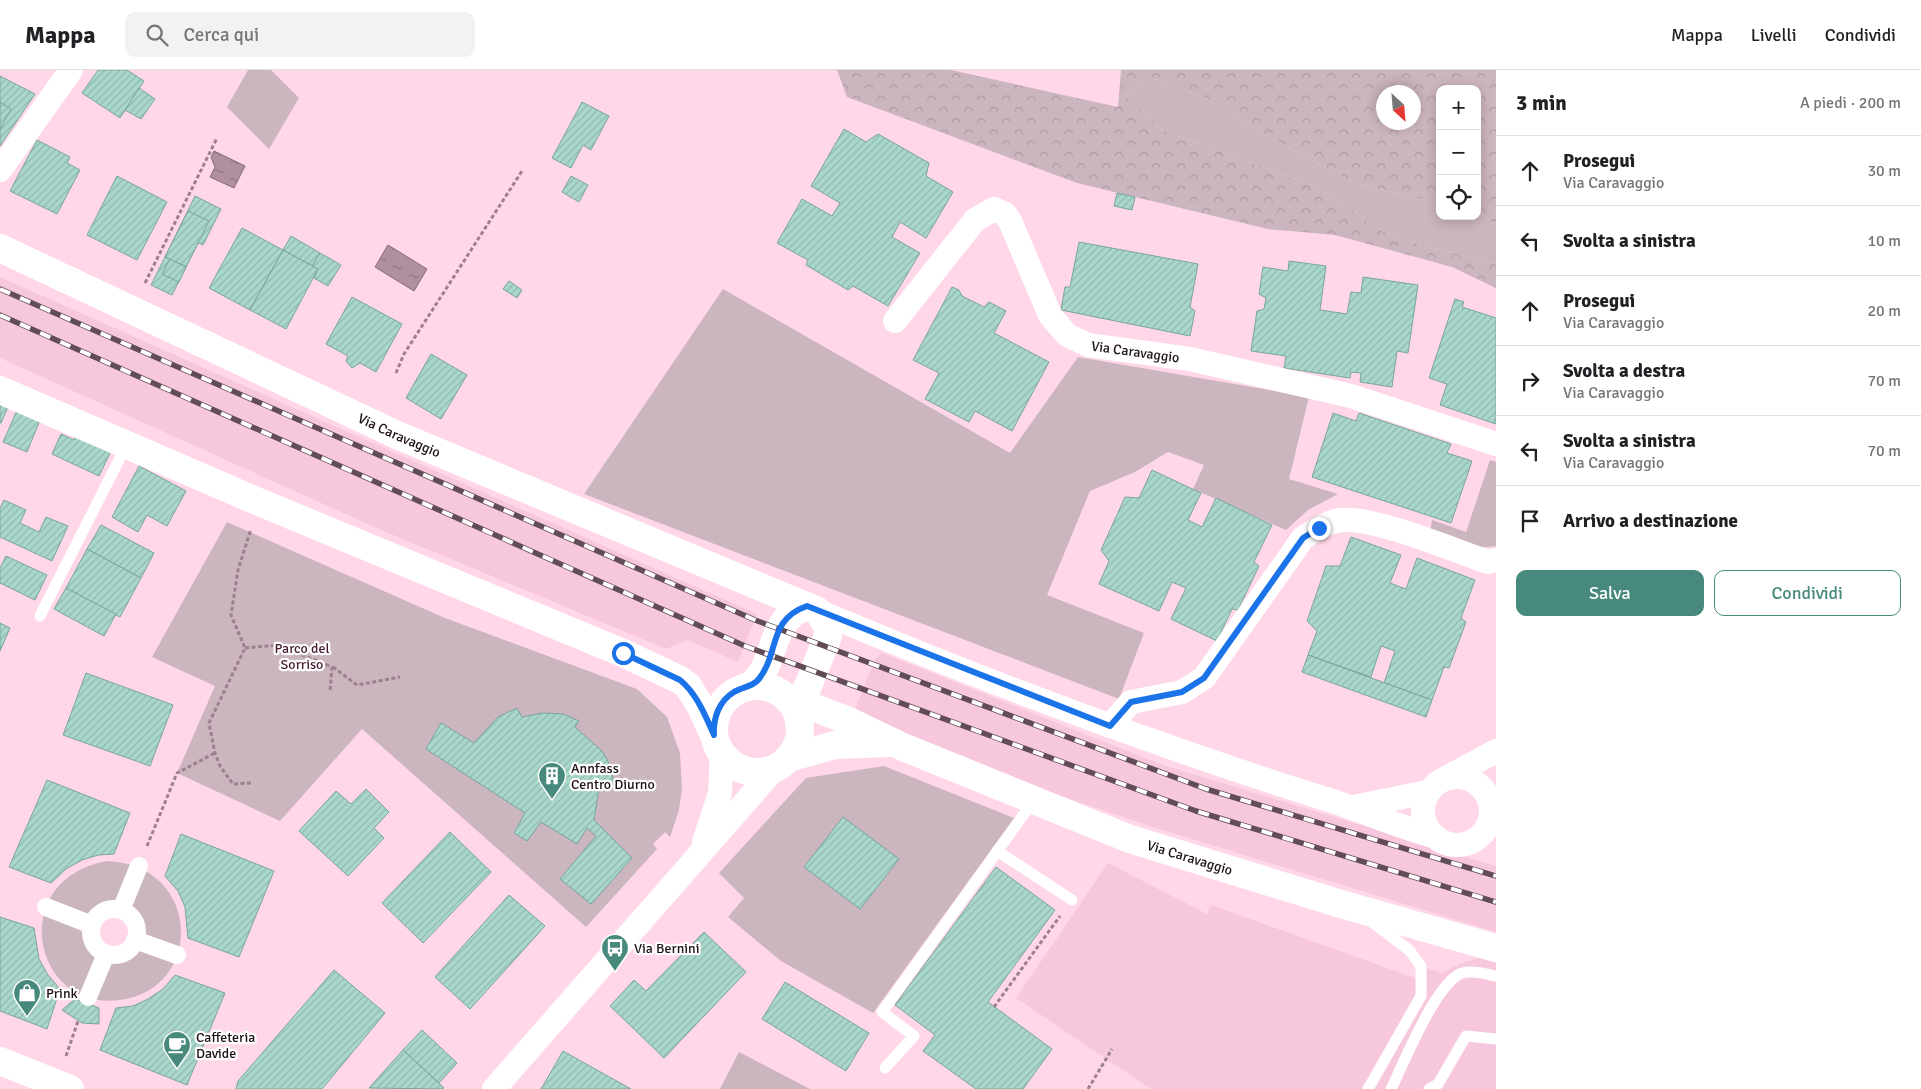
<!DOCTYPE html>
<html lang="it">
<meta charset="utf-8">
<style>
:root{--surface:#fff;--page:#f2f2f2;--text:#202124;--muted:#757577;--line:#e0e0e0;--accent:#47897c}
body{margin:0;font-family:Signika,sans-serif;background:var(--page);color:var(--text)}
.controls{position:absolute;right:15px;top:15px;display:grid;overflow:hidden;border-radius:10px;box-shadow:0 2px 12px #0003}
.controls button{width:45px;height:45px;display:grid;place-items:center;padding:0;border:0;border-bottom:1px solid var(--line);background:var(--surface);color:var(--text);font:25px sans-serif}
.compass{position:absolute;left:1376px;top:15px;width:45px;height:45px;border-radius:50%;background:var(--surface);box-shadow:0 2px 12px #0003;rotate:154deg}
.stop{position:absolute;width:15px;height:15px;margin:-11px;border:4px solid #1a73e8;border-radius:50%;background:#fff}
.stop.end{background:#1a73e8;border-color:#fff;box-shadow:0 1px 5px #0008}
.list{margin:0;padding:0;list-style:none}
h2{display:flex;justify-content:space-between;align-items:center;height:65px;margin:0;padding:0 20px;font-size:21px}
h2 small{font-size:16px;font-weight:400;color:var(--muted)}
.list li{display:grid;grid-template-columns:32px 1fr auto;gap:15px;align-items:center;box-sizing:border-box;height:70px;padding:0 20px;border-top:1px solid var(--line)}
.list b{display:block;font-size:19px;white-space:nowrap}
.list p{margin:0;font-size:16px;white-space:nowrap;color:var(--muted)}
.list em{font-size:16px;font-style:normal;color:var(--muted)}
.actions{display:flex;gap:10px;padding:15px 20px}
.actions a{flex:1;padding:11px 0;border:1px solid var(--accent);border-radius:10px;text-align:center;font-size:18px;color:var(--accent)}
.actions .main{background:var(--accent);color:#fff}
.icon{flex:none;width:28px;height:28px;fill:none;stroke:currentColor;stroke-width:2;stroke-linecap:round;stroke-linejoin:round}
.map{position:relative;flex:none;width:1496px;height:1019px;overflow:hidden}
header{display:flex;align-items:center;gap:30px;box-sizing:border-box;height:70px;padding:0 25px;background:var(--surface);border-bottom:1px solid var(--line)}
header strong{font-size:24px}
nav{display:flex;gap:28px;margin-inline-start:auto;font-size:18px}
.search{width:350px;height:45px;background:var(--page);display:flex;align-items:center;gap:12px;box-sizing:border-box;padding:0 18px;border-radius:10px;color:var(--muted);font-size:19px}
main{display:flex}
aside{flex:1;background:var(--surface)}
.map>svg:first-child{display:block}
</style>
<header>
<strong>Mappa</strong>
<div class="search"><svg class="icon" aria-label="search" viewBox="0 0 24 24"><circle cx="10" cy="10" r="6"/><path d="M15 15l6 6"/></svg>Cerca qui</div>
<nav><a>Mappa</a><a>Livelli</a><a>Condividi</a></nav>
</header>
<main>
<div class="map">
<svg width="1496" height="1019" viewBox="0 0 1496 1019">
<defs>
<pattern id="forest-crowns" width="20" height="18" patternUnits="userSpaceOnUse" patternTransform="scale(1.25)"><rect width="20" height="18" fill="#cbb5bf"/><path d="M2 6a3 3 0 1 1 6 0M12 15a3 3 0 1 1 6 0" fill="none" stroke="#ae9ba3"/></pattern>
<pattern id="water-ripples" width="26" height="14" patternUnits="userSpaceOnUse" patternTransform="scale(1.25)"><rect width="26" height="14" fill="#b0909f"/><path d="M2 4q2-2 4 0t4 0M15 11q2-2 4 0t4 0" fill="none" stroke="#8f7481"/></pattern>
<pattern id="building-hatch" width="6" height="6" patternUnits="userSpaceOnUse" patternTransform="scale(1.25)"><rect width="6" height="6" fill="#a9d7cc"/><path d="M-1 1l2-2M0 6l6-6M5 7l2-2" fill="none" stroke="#91b8ae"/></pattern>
</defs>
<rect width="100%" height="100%" fill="#ffd7e9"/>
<g fill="#f7c8dd">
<path d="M0,207L757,544L738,592L687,570L666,579L381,460L0,288Z"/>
<path d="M882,583L1163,695L1496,796V862L1159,759L1022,713L855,650L856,637L875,589Z"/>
<path d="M1108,793L1207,844L1211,835L1418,909L1421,896L1442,903L1459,894L1479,888L1496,893V1019H1151L1016,928Z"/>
</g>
<g fill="#cbb5bf" fill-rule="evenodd">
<path d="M248,0H271L299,28L269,79L227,37Z"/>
<path d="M1151,7L1203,27L1276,71L1357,114L1440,133V146H1477V141L1496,155V194L1390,166L1317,117L1162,60L1125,25Z"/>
<path d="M723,219L1010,383L1078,287L1309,327L1289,409L1338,424L1308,440L1286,460L1193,419L1204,395L1168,382L1135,402L1090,421L1047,525L1144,563L1119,629L584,424Z"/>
<path d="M1490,390L1496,392V476C1475,481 1450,468 1430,462L1432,450L1466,462Z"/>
<path d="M227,452L445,548L637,619L667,647L680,683L682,719L679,740L670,767L665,762L653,774L657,779L586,857L362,659L280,751L177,703L215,616L152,587Z"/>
<path d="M884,696L1014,748L873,943L781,891L728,847L744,828L719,803L806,708Z"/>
<path d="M107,791C202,795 205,919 120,930C32,942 6,809 107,791ZM114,839C119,841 125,842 129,845C147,860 132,883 113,885L96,877C86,860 95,843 114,839Z"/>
<path d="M739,982L810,1019H720Z"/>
</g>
<path fill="url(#forest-crowns)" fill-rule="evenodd" d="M837,0H951L1118,37L1121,0H1496V155L1477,141V19H1440V133L1357,114L1276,71L1203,27L1151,7L1125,25L1162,60L1317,117L1390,166L1496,194V218L1452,197L1335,165L1268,159L1077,113L847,27ZM1384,22H1414V52H1384Z"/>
<g fill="url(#water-ripples)" stroke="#846a76">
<path d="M214,81L245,96L234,118L210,107L215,97L211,87Z"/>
<path d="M388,175L427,199L414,221L375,197Z"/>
</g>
<g fill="url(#building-hatch)" stroke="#79a59b">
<path d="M98,0H127L144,11L120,48L82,23Z"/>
<path d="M0,6L35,24L0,76Z"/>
<path d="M139,18L155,29L141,49L125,40Z"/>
<path d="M0,32L11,39L0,59Z"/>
<path d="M582,32L609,46L591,80L583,75L571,98L552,88Z"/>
<path d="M844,59L866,72L878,64L929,93L926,106L953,122L926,168L900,152L892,167L920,183L888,236L853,216L848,220L806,195L808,190L777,173L802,129L832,146L840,133L811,116Z"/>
<path d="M37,70L70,87L67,93L80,100L57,144L10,121Z"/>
<path d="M117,106L167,132L137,190L87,165Z"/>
<path d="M571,106L588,115L579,132L562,122Z"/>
<path d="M1117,123L1135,127L1132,140L1114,136Z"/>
<path d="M195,126L221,139L203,175L198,173L186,197L165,187Z"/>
<path d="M188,141L209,151L186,197L165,187Z"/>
<path d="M242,158L283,180L250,240L209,218Z"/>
<path d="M291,166L320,183L312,196L283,180Z"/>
<path d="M1079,172L1198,194L1190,237L1195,241L1190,266L1061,240L1065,217H1070Z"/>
<path d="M283,180L318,199L286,259L250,240Z"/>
<path d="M320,183L341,195L328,216L314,208L318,199L312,196Z"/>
<path d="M165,187L186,197L172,225L151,215Z"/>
<path d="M170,189L186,197L179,212L162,204Z"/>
<path d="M1289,191L1326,196L1320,240L1347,244L1351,222L1361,223L1363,207L1418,215L1408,283L1397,281L1392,317L1360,312L1361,303L1351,302L1350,308L1284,298L1286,286L1251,281L1257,241L1264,239L1266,228L1259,224L1263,197L1288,201Z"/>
<path d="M509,211L522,220L517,228L503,219Z"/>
<path d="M952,217L959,220L962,226L984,237L989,232L1006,241L994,263L1049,292L1012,361L975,341L969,352L925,329L939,303L913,290Z"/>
<path d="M352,227L402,254L376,302L360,293L352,298L346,291L348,286L326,274Z"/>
<path d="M1455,229L1464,232L1462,237L1496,248V354L1440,335L1447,314L1429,308Z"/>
<path d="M431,284L467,305L441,349L406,328Z"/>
<path d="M0,327L10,332L1,353H0Z"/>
<path d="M19,336L42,345L27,382L3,372Z"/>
<path d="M1333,343L1356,351L1359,343L1451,374L1447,383L1472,391L1451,453L1312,407Z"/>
<path d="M77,363L112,379L99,406L52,384L61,364L74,370Z"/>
<path d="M139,396L186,421L167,456L147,445L138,462L112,447Z"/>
<path d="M1152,400L1201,423L1188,450L1202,457L1216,428L1272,455L1254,492L1259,496L1238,540L1232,539L1217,571L1171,549L1186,518L1172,512L1159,541L1099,514L1109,491L1101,480L1125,427L1139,428Z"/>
<path d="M4,430L26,440L20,453L39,462L46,447L68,456L52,491L0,467V438Z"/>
<path d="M101,455L154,483L141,508L87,479Z"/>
<path d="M1351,467L1401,485L1390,513L1406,519L1417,488L1475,510L1461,548L1466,552L1449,598L1444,597L1432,630L1384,613L1395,581L1381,576L1371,607L1308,585L1317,561L1307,551L1326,496H1340Z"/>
<path d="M87,479L141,508L120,547L66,518Z"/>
<path d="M6,486L47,505L35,530L0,513V498Z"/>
<path d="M66,518L116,544L104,566L54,539Z"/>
<path d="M0,553L10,558L0,581Z"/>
<path d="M1308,585L1432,630L1426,647L1302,602Z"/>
<path d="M86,603L173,635L150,696L63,665Z"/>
<path d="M517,638L522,647L543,643L563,644L579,651L575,657L602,681L609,693L614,713L599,718L594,750L632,788L591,834L560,809L596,766L587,758L577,774L541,752L527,771L514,763L525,743L426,679L441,653L474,673L498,647Z"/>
<path d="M47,710L130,743L114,784L98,785L82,790L66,799L51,813L9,797Z"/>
<path d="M366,719L389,742L374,758L384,768L348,806L299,761L336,721L351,734Z"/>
<path d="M843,747L899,789L860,839L804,797Z"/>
<path d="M450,762L491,802L423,873L382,833Z"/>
<path d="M181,764L274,801L239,887L188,868L185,837L178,821L165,806Z"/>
<path d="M996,797L1055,840L988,932L1052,979L1023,1019H976L923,981L935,965L895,935Z"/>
<path d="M509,825L545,856L470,939L435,907Z"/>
<path d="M0,847L34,858L39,889L48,905L60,919L47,959L0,941Z"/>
<path d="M704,862L746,902L664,988L610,936L634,910L646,921Z"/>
<path d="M334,900L385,943L322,1019H236L238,1011Z"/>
<path d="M175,905L225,923L187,1015L100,980L116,938L133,936L148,929L163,919Z"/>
<path d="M785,912L869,963L846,1001L762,949Z"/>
<path d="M75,929L99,938V954L82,953L62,940Z"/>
<path d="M422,960L457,993L439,1013L403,980Z"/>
<path d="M403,980L444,1018L443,1019L369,1018Z"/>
<path d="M563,981L631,1019H541Z"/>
</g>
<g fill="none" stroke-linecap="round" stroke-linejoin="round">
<g stroke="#9d808d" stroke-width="3" stroke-dasharray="4 2.5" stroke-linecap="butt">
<path d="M145,213L217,68"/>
<path d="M396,303L404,284L522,101L524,102"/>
<path d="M245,578L278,575L332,597L330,622"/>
<path d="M333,597L357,615L400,607"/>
<path d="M251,713L233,714L220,696L215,683L209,653L245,578L231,545L238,500L251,459"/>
<path d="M147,776L177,703L215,683"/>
<path d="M994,937L1060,846"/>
<path d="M66,986L78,951"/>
<path d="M1088,1019L1112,979"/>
</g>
<g stroke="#fff" stroke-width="11">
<path d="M40,546L127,374"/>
<path d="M997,781L1072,830"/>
<path d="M885,998L914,966L882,942L1034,730"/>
<path d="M1368,1019L1421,926V896L1409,880L1372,852"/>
<path d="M1391,1019C1404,993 1436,912 1462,903C1473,900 1485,904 1496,906"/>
<path d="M1429,1019L1438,1014L1466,966L1496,969"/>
</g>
<g stroke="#fff" stroke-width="18">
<path d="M46,837L92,855"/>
<circle cx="114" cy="862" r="23"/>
<path d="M121,840L139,796"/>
<path d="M135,870L177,885"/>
<path d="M88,927L106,884"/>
</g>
<g stroke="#fff" stroke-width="24">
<path d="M0,100L71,0"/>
<path id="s1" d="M895,251L975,150L994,139L1005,144L1010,151L1050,245L1067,265L1088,275L1190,289L1351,326L1496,374"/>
<path d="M818,541C984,611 1154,675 1326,729C1362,740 1397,757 1434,766"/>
<path d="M1110,656L1131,632L1182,622L1204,608L1303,468C1315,460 1327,452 1341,450C1372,446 1454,480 1488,492L1496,490"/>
<circle cx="1457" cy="741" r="34"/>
<path d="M1446,708L1496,681"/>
<path d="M1354,737L1427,722"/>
<path d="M704,772L720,723L722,684"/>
<path d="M494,1019L776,697"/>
</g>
<g stroke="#fff" stroke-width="28">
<path id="s2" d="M0,178L397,365L818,541L827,556L828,566L804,626L799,653"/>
<path d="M0,320L259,432L623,583L680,610L688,616L701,637L714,665"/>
<circle cx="757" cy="659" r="43"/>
<path d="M748,617C780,597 764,551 807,536"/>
<path id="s3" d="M787,627L849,651L903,677L1130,769L1341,834L1496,878"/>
<path d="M788,688L835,675L889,673"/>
</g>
<path stroke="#fff" stroke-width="28" d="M0,991L70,1019"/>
<defs>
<g id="rail">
<path d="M0,219L755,550L1206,719L1496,806"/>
<path d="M0,245L745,576L1196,741L1496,832"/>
</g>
</defs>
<use href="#rail" stroke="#624d57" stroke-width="5.5"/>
<use href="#rail" stroke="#fff" stroke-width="4" stroke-dasharray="11" stroke-linecap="butt"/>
</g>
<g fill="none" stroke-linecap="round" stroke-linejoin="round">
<path stroke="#1a73e8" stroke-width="6" d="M623,583L680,610C697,624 705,645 714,665C713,648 719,631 734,622C742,617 752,617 758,610C780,584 767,550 807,536L1110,656L1131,632L1182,622L1204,608L1303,468L1319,458"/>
</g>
<defs>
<symbol id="building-pin" viewBox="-11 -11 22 30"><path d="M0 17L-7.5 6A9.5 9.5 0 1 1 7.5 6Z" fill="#47897c" stroke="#fff"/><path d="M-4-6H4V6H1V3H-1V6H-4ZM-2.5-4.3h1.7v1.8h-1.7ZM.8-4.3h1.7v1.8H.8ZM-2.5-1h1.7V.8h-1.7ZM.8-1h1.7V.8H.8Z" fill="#fff"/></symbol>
<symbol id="bus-pin" viewBox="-11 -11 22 30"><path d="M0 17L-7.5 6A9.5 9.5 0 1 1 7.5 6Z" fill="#47897c" stroke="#fff"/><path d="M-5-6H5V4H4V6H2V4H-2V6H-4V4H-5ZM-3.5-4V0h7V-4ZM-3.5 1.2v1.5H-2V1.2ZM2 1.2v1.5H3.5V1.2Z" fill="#fff"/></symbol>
<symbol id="shop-pin" viewBox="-11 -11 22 30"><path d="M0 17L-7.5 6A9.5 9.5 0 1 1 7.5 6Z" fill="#47897c" stroke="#fff"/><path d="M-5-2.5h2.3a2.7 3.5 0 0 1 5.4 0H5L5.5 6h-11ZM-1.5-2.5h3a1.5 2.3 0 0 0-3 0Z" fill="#fff"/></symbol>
<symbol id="cafe-pin" viewBox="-11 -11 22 30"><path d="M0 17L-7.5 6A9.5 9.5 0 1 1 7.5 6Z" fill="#47897c" stroke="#fff"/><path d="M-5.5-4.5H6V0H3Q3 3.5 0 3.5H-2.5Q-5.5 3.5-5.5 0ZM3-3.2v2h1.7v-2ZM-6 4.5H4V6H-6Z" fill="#fff"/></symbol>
</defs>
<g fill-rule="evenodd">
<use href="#building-pin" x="536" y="690" width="32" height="43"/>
<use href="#bus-pin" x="599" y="862" width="32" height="43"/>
<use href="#shop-pin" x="11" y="907" width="32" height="43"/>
<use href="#cafe-pin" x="161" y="959" width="32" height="43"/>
</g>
<g text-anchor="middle" stroke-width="4.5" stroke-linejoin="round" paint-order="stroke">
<g font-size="14" fill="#1d1016" stroke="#fff">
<text dy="5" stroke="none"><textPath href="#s1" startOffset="371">Via Caravaggio</textPath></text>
<text dy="5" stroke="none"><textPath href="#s2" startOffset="441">Via Caravaggio</textPath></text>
<text dy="5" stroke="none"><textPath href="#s3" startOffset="434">Via Caravaggio</textPath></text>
</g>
<g font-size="14" fill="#461b32" stroke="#fff">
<text x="302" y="583">Parco del<tspan x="302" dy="16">Sorriso</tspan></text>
</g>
<g font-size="14" fill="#1d1016" stroke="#fff" text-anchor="start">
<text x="571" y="703">Annfass<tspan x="571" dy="16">Centro Diurno</tspan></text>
<text x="634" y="883">Via Bernini</text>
<text x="46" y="928">Prink</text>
<text x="196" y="972">Caffeteria<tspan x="196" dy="16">Davide</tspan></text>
</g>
</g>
</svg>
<div class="controls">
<button>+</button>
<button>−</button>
<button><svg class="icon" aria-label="locate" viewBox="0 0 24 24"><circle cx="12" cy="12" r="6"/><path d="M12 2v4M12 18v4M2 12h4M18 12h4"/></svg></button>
</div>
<svg class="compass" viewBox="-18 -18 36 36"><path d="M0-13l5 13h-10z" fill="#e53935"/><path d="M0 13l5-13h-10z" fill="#757577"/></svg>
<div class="stop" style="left:623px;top:583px"></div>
<div class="stop end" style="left:1319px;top:458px"></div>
</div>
<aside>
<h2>3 min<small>A piedi · 200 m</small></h2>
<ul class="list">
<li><svg class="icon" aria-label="ahead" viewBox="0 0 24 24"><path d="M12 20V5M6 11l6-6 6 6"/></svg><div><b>Prosegui</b><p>Via Caravaggio</p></div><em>30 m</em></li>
<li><svg class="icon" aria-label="left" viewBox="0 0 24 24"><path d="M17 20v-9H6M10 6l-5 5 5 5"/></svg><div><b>Svolta a sinistra</b></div><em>10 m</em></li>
<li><svg class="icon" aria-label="ahead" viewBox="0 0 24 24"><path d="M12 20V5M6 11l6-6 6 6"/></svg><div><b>Prosegui</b><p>Via Caravaggio</p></div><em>20 m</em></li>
<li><svg class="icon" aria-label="right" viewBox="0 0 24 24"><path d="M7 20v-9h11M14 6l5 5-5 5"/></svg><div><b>Svolta a destra</b><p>Via Caravaggio</p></div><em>70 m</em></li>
<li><svg class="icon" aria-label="left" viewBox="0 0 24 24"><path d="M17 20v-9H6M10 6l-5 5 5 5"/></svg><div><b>Svolta a sinistra</b><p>Via Caravaggio</p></div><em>70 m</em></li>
<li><svg class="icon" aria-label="arrive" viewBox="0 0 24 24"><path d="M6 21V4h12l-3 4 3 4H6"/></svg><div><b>Arrivo a destinazione</b></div></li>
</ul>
<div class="actions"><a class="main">Salva</a><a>Condividi</a></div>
</aside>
</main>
